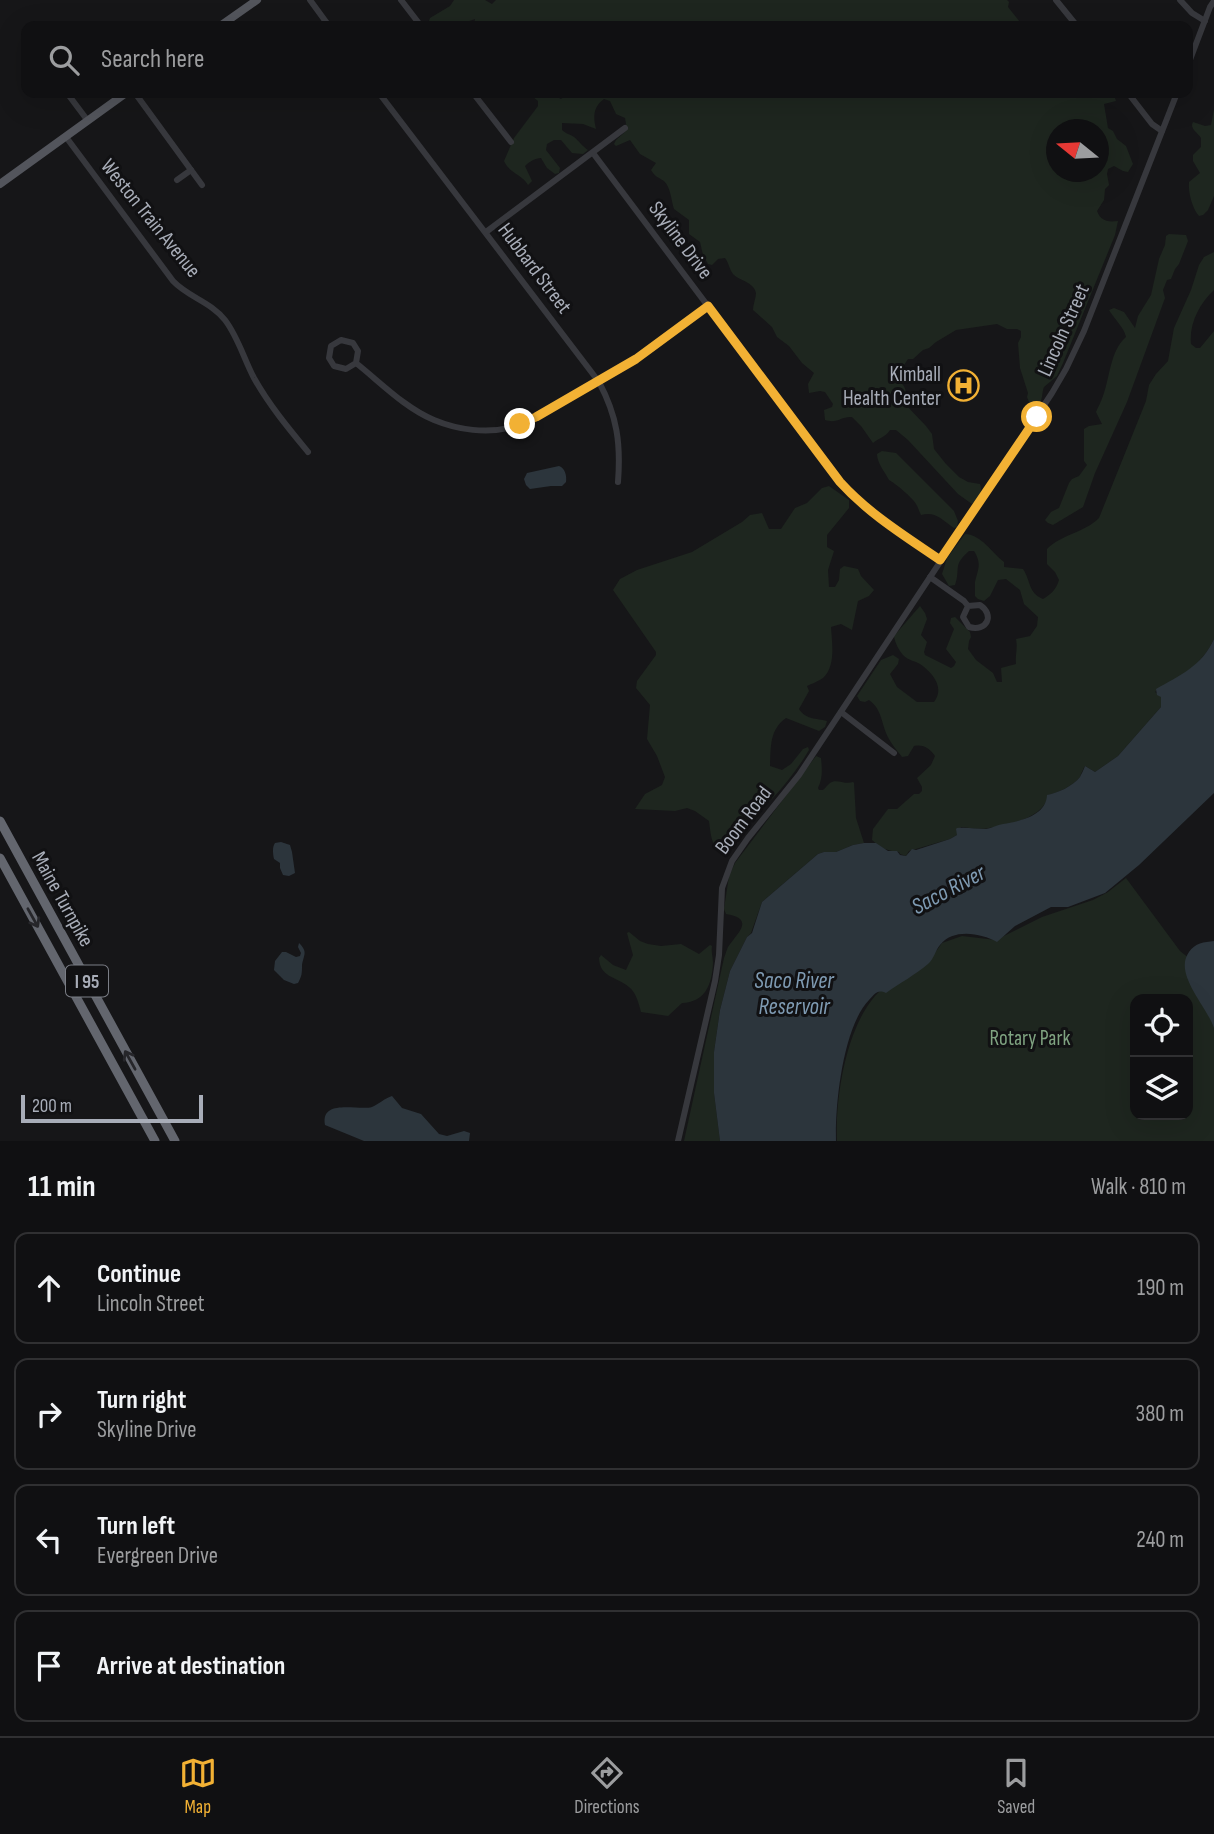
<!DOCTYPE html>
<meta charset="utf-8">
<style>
:root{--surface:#101012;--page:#1e1e20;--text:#f1f3f6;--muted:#9c9d9f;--line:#303032;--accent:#f2b134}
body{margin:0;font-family:"Sofia Sans Condensed",sans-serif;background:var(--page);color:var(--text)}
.controls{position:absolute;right:21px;bottom:21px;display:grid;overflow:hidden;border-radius:14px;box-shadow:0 7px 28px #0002}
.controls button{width:63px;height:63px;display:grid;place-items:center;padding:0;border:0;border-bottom:2px solid var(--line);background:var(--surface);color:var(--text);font:35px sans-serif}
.compass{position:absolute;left:1046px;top:119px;width:63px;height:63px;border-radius:50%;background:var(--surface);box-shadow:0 7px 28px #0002;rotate:288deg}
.scale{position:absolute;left:21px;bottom:18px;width:182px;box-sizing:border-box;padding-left:7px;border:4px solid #a8adb8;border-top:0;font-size:19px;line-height:24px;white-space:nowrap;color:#a8adb8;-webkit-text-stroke:5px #111113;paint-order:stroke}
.stop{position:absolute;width:21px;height:21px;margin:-16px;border:5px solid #f2b134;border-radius:50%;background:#fff}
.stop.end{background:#f2b134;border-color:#fff;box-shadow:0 2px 7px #0008}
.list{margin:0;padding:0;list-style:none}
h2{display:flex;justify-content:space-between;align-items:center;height:91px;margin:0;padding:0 28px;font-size:30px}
h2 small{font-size:23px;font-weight:400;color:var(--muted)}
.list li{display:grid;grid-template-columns:46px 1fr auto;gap:21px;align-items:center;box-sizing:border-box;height:112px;margin:0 14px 14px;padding:0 14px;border:2px solid var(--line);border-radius:14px}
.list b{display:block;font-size:26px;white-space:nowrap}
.list p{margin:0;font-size:23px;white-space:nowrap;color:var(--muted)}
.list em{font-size:23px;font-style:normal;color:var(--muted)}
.icon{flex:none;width:38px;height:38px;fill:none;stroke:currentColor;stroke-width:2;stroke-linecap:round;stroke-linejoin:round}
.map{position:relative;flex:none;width:1214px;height:1141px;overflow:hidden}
.search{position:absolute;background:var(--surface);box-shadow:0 7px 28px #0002;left:21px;right:21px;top:21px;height:77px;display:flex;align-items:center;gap:18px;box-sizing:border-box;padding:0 24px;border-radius:14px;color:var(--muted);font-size:26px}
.sheet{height:595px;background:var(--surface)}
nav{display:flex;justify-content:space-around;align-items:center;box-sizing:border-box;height:98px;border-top:2px solid var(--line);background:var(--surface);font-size:19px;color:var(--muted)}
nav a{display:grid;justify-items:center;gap:4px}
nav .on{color:var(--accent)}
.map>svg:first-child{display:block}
</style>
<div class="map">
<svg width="1214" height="1141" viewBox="0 0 1214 1141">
<rect width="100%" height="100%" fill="#161618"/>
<g fill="#1e261f" fill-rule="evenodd">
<path d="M454,0H485L492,4L496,0H1007L1009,2L1008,7L1020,22L1028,26H474L475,19L461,24L453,23V26H427L430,18L450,6Z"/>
<path d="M528,93H550L561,99L568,93H1106L1115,98L1116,101L1104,104L1108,128L1113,131L1117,139L1126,146L1133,164L1128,172L1123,171L1114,166L1108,169L1107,174L1109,185L1105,189L1104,200L1097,211C1101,222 1109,222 1118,221L1115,235L1063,363L1057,376L1044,387C1041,394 1044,403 1035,406L1029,402L1027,397L1028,393L1020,368L1018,343L1021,337V331L1017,329H1007L997,324L956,330L936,342L929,348L923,350L913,359H908L899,373L900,382C907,387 907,396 905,404L926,426L932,434L934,449L946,464L959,477L968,482L980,484C983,493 978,499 972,504L958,494L908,440L896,430H890C886,437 879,438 873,443L861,426L852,417C841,416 838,424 825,420L824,410L832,407L833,404L825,392L820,391L809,393L808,384L814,373L802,363L789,346L777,337L772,327L753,310C753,304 756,298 756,293C754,282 740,281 733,274C729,269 729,263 725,258L718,259L712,265L708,264L703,255L700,242L689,234V220L674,209C671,200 671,188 664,181C658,177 655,177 651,170L656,163L640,154L630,140L616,146L614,144L616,140L627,130L625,118L616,114L610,101L604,99C593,107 593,117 596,129L583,124L562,123V130C566,134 570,134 574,137C579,141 582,146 588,150L583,154L572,153L561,140H554L547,144L546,150L560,168L559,173L555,174L547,168L541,158C535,158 529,162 525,166L532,181L528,185C522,174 510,174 504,161L514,138L538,106V101ZM1056,130H1098V172H1056Z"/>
<path d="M1214,109V196L1208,210L1203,215L1199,216C1192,208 1188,192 1189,182L1200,173L1193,161V155L1201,147V138C1198,133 1189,128 1193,122L1205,126L1211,125Z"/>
<path d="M1169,234L1186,235L1188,241L1179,264L1175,269L1171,279L1167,280L1163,290L1165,298L1127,402L1095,473L1083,507L1053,525L1048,523L1045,520L1051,512L1059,508L1069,483L1072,479L1079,476L1087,465L1084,461V429L1089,426L1102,424L1096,412C1098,407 1101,402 1103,396C1110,377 1110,351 1126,337C1124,327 1114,319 1109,310L1114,308L1124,312L1135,328L1138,316L1151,295L1159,259L1165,245L1166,236Z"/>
<path d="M1214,252V290C1199,304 1189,324 1191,344L1196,348H1200L1214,331V639C1205,659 1189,672 1170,683C1164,687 1160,687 1155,692L1161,696V707L1118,756L1095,772L1085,766C1084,767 1080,776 1080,777C1073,786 1058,793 1048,795C1045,818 1008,825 989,828C980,830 970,828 961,827L957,835L950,839L909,851L906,856L900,854L899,852C887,851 881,848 872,840L873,829L888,809H897L914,794H919L922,791V787L917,778L931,765L935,756C930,749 924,744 914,746L908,756L902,757C899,753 892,745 889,739C881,725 883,710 869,700L865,702L860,701L857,696L881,660L893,655L899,659L898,664L890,674L897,687L917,702H934C945,688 933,673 920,664C915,661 908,660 904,656C899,651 895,643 894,636L920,606L925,613L927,619L921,635L927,642L924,652L925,655L951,668L954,666L956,662L946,649L954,629L950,623L951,618L955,617L970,632L971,637L969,641L968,649L976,660L993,673L997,682H1002L1001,668L1016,664C1015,654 1018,649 1016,639L1030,636L1037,626L1038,617L1024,604L1020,590L1006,579L998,580L990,596L984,601L978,599L975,596C975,595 975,583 975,582C978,569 982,564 974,551H969C952,566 961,568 955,585L949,586L942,574L947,558L965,534C982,535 991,552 1004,562V567L1023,569C1031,581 1028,593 1043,599C1051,594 1056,590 1059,580L1055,572L1047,564V549C1062,534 1084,533 1099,518L1146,401L1149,385L1156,374L1168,361L1174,328L1191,290L1199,265L1204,257Z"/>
<path d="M882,451L896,453L954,511L958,521L957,527L954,528C942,520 936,511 921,515C919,511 918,507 916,504C913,498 895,483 889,480C885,472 877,463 877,454Z"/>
<path d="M829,486L849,500V508L827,535V547L834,551L828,570L829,587H835L839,580L840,569L844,566L858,569L861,576L874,590L869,596L858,601L852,630L841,624L831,627C832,643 836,666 823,678C819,681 811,684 807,686L809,691L799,709C806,720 816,718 827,721L825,727L819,731L786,718C769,730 771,748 770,766L782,770L791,764L803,749L808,747L809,750C799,767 786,784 772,799C767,804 760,807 754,812C747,819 729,856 716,847C711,843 710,828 709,821L695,811L687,808L675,811L635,809L645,794L662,785L665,777L657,756L647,739L650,705L636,688L637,681L656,655V652L613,590L620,579L637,570L692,552L742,522L750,515L762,513L769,529H781L795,508L807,503L822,488Z"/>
<path d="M816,756L821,758C822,768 823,778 818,788L819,790H823C826,788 827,785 830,783C836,778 845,785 853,782L854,783L856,818L864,843L853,845L836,852H824L818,854L762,902L751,933L747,937L730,971L720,1010L714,1052V1093L720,1141H684L724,958C725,956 727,949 728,947C737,933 756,919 726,914L724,909L729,876L735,863Z"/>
<path d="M1126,878L1180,951L1214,978V1141H837C835,1098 846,1029 875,996C892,977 916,964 937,950L942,943L962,936L996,940L1042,917L1093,900L1108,892ZM1135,999H1188V1115H1135Z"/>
<path d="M629,932L640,941L648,944L661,946L681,944L699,954L710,945L712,946C711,952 713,957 713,963C712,985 705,1002 682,1003L668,1016L641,1012C639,1004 636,992 629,987C616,976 600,978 599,958L601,955L613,965L626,970L633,955L627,933Z"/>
</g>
<g fill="#2c353c">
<path d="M559,466C565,468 567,476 566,482L562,486H551L530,489L526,485L524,479L527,473Z"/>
<path d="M1214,639V793L1139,865L1105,893L1068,907H1051L1015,926L997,942C981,933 953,928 940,945C935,951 934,959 928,964C915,975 900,983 886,993C877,989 875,994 869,1000C843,1027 835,1104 836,1141H720L714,1093V1052L720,1010L730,971L747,937L752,933L762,902L818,854L824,852H836L853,845L864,843H876L888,851H897L900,855L906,856L912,849L916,850L950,839L957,835L956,829L957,828C967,827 977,829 986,829C992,828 997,825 1003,824C1020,821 1046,816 1047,795C1058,793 1073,786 1080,777C1081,775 1084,769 1085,766L1095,772L1118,756L1161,707V697L1157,695L1156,689C1179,676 1202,666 1214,639Z"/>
<path d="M281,842L290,845L292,852L295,873L289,876L283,875L280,868V863L274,859C273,854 272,847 275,843Z"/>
<path d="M1214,941V1028C1207,1006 1173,974 1189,952C1195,943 1204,942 1214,941Z"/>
<path d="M299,943C308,952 304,954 302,965C302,973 302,976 298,983L294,984L284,980L274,970L275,961L282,952H286L296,957L300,956L301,953L298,947Z"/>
<path d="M392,1096L402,1108L421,1114L439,1134L447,1136L464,1131L470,1133L469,1141H364L325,1125C320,1098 359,1111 372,1107C379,1104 385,1098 392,1096Z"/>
</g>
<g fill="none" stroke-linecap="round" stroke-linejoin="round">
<g stroke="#37383d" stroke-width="6">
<path d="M310,0L329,26"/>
<path d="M401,0L421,26"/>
<path d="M1056,0L1077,26"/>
<path d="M1180,0L1192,13L1205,21"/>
<path d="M1188,65L1210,7L1214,1"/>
<path d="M67,93L88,121"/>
<path d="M135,93L202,185"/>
<path d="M379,93L599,382C617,416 621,443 618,482"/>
<path d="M473,93L511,142"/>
<path d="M1128,93L1152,124L1162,131"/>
<path d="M66,137L173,281C188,297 211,302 225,320C238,337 244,359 254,378C269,405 289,429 308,452"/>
<path d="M593,153L840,482L868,510L940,560"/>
<path d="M177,180L191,170"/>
<path d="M486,232L625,128"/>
<path d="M356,363L346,369L334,366L329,358L331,346L341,340L353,343L358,351L356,363C380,382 405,408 434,420C458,430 487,434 513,427C533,421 552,408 570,398C592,386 614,374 635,360C660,344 684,324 708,306"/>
<path d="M930,577L964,601L968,606L963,617L969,627C987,632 995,615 980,605L968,606"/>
<path d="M841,712L894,753"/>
<path d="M678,1141L715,981L719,955L722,888L732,861L748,838L799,775L1052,393L1066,369L1084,331L1177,93"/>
</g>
<g stroke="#53555c" stroke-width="8">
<path d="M220,26L257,0"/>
<path d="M0,184L126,93"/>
</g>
<g stroke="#63666e" stroke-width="9">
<path d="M0,821L175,1141"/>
<path d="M0,858L155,1141"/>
</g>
</g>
<defs><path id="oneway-shaft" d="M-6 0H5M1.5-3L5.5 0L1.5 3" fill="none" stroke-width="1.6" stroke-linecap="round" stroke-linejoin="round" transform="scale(1.75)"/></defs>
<g stroke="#26262a">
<use href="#oneway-shaft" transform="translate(33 918) rotate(61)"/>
<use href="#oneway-shaft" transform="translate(130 1060) rotate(-119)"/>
</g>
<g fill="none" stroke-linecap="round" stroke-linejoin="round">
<path stroke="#f2b134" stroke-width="9" d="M520,424L536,417L636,359L708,306L840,482C869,514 905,536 940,560L1037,417"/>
</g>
<defs>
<symbol id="hospital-ring" viewBox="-11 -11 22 22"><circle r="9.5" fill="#111113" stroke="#f2b134" stroke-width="1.5"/><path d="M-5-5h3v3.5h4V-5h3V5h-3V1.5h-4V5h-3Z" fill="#f2b134"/></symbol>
</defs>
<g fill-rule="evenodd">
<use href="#hospital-ring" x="946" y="368" width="35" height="35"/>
</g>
<g text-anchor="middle" stroke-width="6" stroke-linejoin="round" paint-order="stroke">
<rect fill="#111113" stroke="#7b7e86" stroke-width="2" x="66" y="965.5" width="42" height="31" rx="5"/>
<g font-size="19" font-weight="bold" fill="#a8adb8">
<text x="87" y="988">I 95</text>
</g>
<g font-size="21" fill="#a8adb8" stroke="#111113">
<text transform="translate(151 218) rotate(51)" y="7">Weston Train Avenue</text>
<text transform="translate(681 240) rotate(53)" y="7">Skyline Drive</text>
<text transform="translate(535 268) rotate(53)" y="7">Hubbard Street</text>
<text transform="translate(1063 330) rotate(-66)" y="7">Lincoln Street</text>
<text transform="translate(743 820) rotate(-53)" y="7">Boom Road</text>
<text transform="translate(63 899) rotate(61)" y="7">Maine Turnpike</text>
</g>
<g font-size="21" fill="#a8adb8" stroke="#111113" text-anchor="end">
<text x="941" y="381">Kimball<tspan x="941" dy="24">Health Center</tspan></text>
</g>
<g font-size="21" fill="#7fa381" stroke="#111113">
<text x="1030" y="1045">Rotary Park</text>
</g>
<g font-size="23" font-style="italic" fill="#7f9bb3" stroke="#111113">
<text transform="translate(948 889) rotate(-28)" y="8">Saco River</text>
<text x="794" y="988">Saco River<tspan x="794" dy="26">Reservoir</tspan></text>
</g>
</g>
</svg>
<div class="controls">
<button><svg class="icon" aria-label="locate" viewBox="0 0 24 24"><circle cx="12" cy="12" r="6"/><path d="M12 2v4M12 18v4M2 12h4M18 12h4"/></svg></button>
<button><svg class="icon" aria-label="layers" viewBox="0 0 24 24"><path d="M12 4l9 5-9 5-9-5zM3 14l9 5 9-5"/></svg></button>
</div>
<svg class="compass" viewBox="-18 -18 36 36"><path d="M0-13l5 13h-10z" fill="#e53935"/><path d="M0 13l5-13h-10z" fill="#9c9d9f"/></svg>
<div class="scale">200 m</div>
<div class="stop" style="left:1037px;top:417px"></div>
<div class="stop end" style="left:520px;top:424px"></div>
<div class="search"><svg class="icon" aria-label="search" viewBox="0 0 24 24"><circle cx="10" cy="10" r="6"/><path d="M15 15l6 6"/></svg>Search here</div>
</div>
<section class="sheet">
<h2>11 min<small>Walk · 810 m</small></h2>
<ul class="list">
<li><svg class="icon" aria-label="ahead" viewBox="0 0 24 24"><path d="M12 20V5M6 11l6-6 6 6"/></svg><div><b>Continue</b><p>Lincoln Street</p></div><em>190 m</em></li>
<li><svg class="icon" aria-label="right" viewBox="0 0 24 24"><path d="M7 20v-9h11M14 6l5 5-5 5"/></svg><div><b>Turn right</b><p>Skyline Drive</p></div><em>380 m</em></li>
<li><svg class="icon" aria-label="left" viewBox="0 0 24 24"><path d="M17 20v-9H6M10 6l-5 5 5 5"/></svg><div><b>Turn left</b><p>Evergreen Drive</p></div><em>240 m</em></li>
<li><svg class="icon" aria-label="arrive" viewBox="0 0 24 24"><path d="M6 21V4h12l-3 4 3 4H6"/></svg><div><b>Arrive at destination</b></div></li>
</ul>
</section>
<nav>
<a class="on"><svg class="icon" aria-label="map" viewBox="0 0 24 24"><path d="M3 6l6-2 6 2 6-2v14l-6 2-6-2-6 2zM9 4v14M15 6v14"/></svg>Map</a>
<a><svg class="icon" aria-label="directions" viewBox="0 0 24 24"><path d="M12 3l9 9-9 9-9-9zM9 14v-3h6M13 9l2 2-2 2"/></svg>Directions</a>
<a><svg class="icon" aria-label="saved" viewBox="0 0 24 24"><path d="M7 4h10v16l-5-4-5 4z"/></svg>Saved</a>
</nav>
